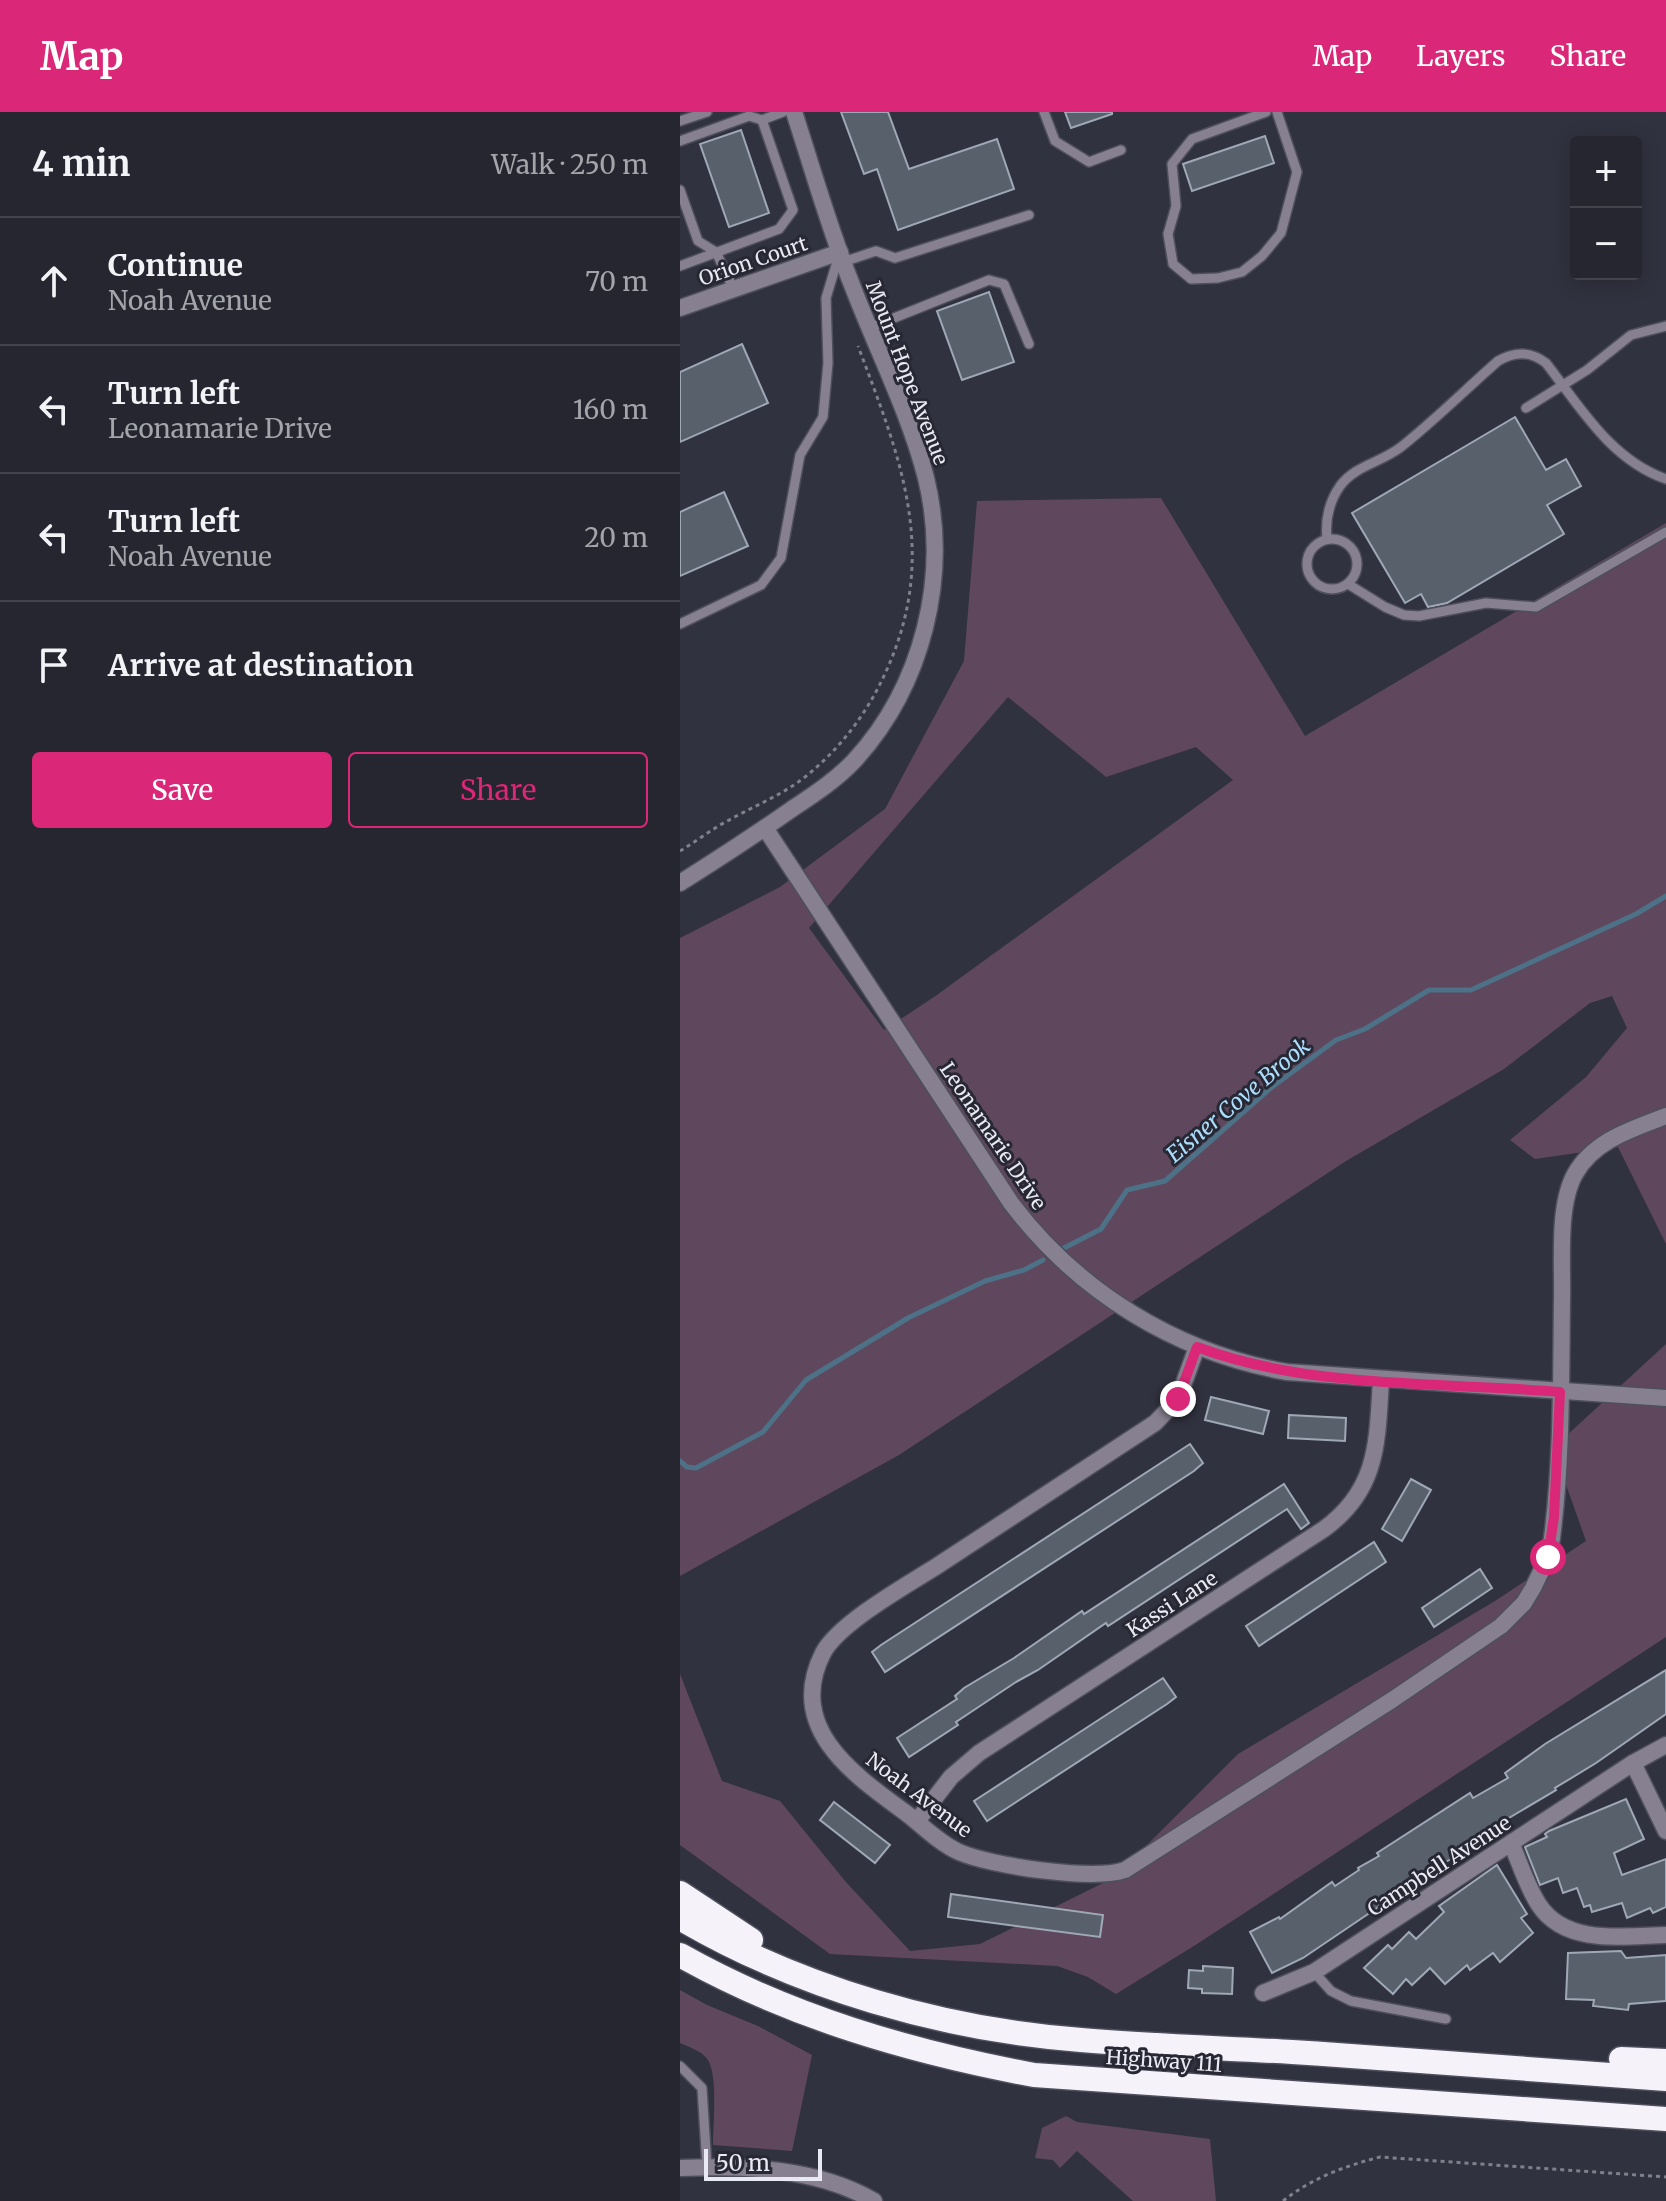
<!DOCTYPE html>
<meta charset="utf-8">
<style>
:root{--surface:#25262f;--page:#2d2e37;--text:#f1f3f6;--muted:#a3a5aa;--line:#42434b;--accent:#db2777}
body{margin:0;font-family:Merriweather,serif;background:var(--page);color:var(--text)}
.controls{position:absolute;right:24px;top:24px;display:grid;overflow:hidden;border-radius:8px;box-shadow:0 4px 20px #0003}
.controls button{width:72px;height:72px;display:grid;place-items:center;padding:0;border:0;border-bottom:2px solid var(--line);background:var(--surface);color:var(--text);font:40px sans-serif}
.scale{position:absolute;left:24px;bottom:20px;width:118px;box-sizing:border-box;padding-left:8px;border:4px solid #e8e9f2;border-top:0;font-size:22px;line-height:28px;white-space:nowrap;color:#e8e9f2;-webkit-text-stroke:6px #282835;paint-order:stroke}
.stop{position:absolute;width:24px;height:24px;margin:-18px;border:6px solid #db2777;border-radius:50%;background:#fff}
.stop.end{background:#db2777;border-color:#fff;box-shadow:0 2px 8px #0008}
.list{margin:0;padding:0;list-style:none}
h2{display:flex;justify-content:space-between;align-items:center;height:104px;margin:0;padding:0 32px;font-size:34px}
h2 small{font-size:26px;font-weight:400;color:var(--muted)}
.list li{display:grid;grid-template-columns:52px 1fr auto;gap:24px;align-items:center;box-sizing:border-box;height:128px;padding:0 32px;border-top:2px solid var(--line)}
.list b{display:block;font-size:30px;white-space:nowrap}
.list p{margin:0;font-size:26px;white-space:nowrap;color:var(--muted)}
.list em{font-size:26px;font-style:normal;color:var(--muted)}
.actions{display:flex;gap:16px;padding:24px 32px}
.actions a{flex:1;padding:18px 0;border:2px solid var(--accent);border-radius:8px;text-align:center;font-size:28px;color:var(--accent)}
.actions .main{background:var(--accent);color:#fff}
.icon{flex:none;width:44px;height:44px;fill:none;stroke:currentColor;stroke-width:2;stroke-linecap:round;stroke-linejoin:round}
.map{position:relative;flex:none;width:986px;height:2089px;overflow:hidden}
header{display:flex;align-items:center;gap:48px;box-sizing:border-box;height:112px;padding:0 40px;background:var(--accent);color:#fff}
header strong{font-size:38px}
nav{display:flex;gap:44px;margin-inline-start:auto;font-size:28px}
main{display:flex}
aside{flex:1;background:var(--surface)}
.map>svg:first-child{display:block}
</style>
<header>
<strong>Map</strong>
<nav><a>Map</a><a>Layers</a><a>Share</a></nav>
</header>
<main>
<aside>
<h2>4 min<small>Walk · 250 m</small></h2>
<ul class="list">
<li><svg class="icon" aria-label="ahead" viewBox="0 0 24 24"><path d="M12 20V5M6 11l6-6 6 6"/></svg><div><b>Continue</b><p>Noah Avenue</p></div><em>70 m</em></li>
<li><svg class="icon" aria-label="left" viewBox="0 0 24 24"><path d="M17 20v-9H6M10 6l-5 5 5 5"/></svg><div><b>Turn left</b><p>Leonamarie Drive</p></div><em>160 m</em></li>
<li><svg class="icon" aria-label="left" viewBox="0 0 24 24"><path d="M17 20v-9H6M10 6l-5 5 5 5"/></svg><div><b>Turn left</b><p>Noah Avenue</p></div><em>20 m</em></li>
<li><svg class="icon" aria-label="arrive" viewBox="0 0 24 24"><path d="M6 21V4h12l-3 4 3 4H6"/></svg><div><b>Arrive at destination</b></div></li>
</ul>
<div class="actions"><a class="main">Save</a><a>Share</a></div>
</aside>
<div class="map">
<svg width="986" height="2089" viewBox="0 0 986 2089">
<rect width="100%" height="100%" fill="#31323f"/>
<g fill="#5f485d" fill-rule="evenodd">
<path d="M481,386L625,624L986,411V1132L938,1035L855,1047L830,1028L906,965L947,916L932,884L910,891L824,957L666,1049L219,1343L0,1464V826L100,775L205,697L284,549L297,389ZM328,585L426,665L516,635L553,668L254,885L204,918L129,816Z"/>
<path d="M986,1232V1525L517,1832L436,1882L408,1865L377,1854L150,1842L0,1733V1562L42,1669L100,1689L165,1769L230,1839L300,1832L435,1765L558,1642L815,1489L906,1429L873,1336Z"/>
<path d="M0,1878L27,1893L78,1914L132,1943L112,2039L33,2033C33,2013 38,1964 28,1948C22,1939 9,1935 0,1931Z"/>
<path d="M386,2004L397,2010L530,2027L536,2089H453L397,2039L380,2056L373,2048L355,2046L362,2016Z"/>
</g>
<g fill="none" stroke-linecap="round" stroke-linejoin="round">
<g stroke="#4d7187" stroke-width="5">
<path d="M382,1137L421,1117L447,1078L485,1069L592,975L656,928L685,917L749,878H791L956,802L986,784"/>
<path d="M0,1349L7,1355L16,1356L83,1320L126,1268L228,1206L305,1169L344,1158L363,1148"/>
</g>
</g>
<g fill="#58606c" stroke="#9fa8b6" stroke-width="2">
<path d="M161,0H208L229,57L317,27L334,77L218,118L197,57L184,62Z"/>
<path d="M385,0H432V2L391,16Z"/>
<path d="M61,18L89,101L49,115L20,32Z"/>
<path d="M585,24L594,51L512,79L503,52Z"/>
<path d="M309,180L334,250L282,268L257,199Z"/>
<path d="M62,232L88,291L0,330V260Z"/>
<path d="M835,305L866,358L886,347L901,374L867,393L884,422L767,491L748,495L741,482L725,491L672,401Z"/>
<path d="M44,380L68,434L0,464V400Z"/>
<path d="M531,1285L589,1299L583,1322L525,1308Z"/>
<path d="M609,1303L666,1306L665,1329L608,1326Z"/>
<path d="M510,1332L523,1351L514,1359L205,1560L192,1540L201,1533Z"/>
<path d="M731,1367L751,1378L722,1429L702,1417Z"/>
<path d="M604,1372L629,1411L621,1417L607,1397L428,1514L426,1511L358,1558L336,1570L276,1610L278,1613L229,1645L217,1626L277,1587L275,1584L284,1576L334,1546L402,1499L404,1502Z"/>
<path d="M694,1430L706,1450L579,1534L566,1514Z"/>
<path d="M800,1457L812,1476L754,1515L742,1496Z"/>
<path d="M986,1558V1602L916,1651L875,1676L876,1678L812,1716L815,1720L789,1737L762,1752L623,1846L592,1861L570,1820L599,1805L600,1807L652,1770L655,1774L679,1758L678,1756L699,1744L697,1741L790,1681L793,1686L828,1666L825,1661L865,1632Z"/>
<path d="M483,1566L496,1585L487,1592L307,1709L294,1689Z"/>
<path d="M946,1687L964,1727L934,1741L942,1763L986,1747V1795L973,1801L970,1796L947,1806L942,1791L912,1800L910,1793L904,1795L897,1776L883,1781L878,1766L860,1773L845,1735L867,1725L865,1722L869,1719Z"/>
<path d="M154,1690L210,1733L195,1751L140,1708Z"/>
<path d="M817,1753L847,1802L841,1806L853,1821L820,1850L813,1841L790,1858L787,1853L765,1872L750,1856L732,1873L726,1867L713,1882L684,1856L708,1833L712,1837L729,1820L736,1827L764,1800L759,1794Z"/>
<path d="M271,1782L423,1803L420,1825L268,1805Z"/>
<path d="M941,1839L946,1846L986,1843V1889L949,1892L948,1898L913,1894L914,1888L886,1887L888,1841Z"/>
<path d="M523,1854L553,1856L552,1882L522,1881V1877L508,1876L509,1858L523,1859Z"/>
</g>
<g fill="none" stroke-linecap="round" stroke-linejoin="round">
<defs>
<g id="service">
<path d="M364,0L375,29L409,50L441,38"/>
<path d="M586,0L512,27L492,52L496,94L488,122L493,152L511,167L538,166L562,160L582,144L601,121L617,60L597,0"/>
<path d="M0,9L27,0"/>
<path d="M0,29L69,4L82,8"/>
<path d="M0,78L18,129L36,140L53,176"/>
<path d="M163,150L196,139L215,146L349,103"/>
<path d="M0,154L99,117L113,98L82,8L103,0"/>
<path d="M189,216L309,168L324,172L349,232"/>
<path d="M846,296L907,258L951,223L986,214"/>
<circle cx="652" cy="452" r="25"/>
<path d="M647,427C645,408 649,390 660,374C676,353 700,351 721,335C755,308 786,277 818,249C835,239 850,239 866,251C900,295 931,348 986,367"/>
<path d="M668,472L705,495L724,503L739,504L806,491L856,495L986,420"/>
<path d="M0,512L81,473L101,446L120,343L143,305L148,251L146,186L159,143"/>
<path d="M634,1860L651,1879L671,1889L766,1907"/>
<path d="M0,1954L22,1976L27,2055"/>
</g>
<g id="minor">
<path d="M0,196L160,140"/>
<path d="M85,716L331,1091C398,1180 497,1241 607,1260L986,1286"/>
<path d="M517,1235L498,1287L475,1311C402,1359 330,1406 257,1454C227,1473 159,1511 143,1541C105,1616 174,1663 226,1701C243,1714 259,1731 279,1740C311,1754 413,1769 445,1758L712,1588L821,1514L844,1491L853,1476L868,1445L872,1426C882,1348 881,1267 882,1188C883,1152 877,1094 895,1062C914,1028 953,1017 986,1004"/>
<path d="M953,1651L986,1719"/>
<path d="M237,1709L271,1665L299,1641L644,1417C699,1377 697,1329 701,1268"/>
<path d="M831,1731C840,1751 847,1775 859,1793C886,1834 945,1824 986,1823"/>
<path d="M583,1881L634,1860L953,1651L986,1633"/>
</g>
<g id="tertiary">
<path d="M0,771C38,747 75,723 112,697C133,683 156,668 174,649C243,574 270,464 246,366C229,300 196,236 172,173C149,116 133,58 114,0"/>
<path d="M0,2056C64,2053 137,2056 194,2089"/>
</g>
<g id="motorway">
<path d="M0,1781L71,1828"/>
<path d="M0,1806C119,1876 265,1918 401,1928C472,1934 542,1936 612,1940C737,1948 862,1957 986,1967"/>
<path d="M0,1843C110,1905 231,1940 354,1963L986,2007"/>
<path d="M941,1947L986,1949"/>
</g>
</defs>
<use href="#service" stroke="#4e4f5c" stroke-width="12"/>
<use href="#minor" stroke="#4e4f5c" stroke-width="19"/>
<use href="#tertiary" stroke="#4e4f5c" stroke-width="19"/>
<use href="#motorway" stroke="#4e4f5c" stroke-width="27"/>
<g stroke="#7f808b" stroke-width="3" stroke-dasharray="4 4" stroke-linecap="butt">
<path d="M0,739C17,729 33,716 51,707C76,693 102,683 125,665C162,635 189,599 208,555C259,439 220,345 178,234"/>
<path d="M603,2089C632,2066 665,2054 700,2045L986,2065"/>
</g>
<use href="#service" stroke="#878090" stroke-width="9"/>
<use href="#minor" stroke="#878090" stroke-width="16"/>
<use href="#tertiary" stroke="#878090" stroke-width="16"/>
<use href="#motorway" stroke="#f5f2fa" stroke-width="24"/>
</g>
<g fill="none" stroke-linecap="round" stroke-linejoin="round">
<path stroke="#db2777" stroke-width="10" d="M498,1287L517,1235C629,1277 762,1270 880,1280L874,1405L868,1445"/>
</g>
<g text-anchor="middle" stroke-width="6" stroke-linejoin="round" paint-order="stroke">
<g font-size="20" fill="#e8e9f2" stroke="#282835">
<text transform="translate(73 149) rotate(-19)" y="7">Orion Court</text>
<text transform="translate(227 261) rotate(69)" y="7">Mount Hope Avenue</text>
<text transform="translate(313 1024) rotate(56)" y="7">Leonamarie Drive</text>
<text transform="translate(492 1492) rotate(-33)" y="7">Kassi Lane</text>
<text transform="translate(239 1683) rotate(37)" y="7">Noah Avenue</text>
<text transform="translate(759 1754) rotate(-33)" y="7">Campbell Avenue</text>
<text transform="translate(484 1949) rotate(4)" y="7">Highway 111</text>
</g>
<g font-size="22" font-style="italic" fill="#acdefc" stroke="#282835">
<text transform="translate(558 988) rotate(-40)" y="8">Eisner Cove Brook</text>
</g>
</g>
</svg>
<div class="controls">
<button>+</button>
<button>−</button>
</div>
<div class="scale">50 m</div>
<div class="stop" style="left:868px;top:1445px"></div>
<div class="stop end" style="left:498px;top:1287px"></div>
</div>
</main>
